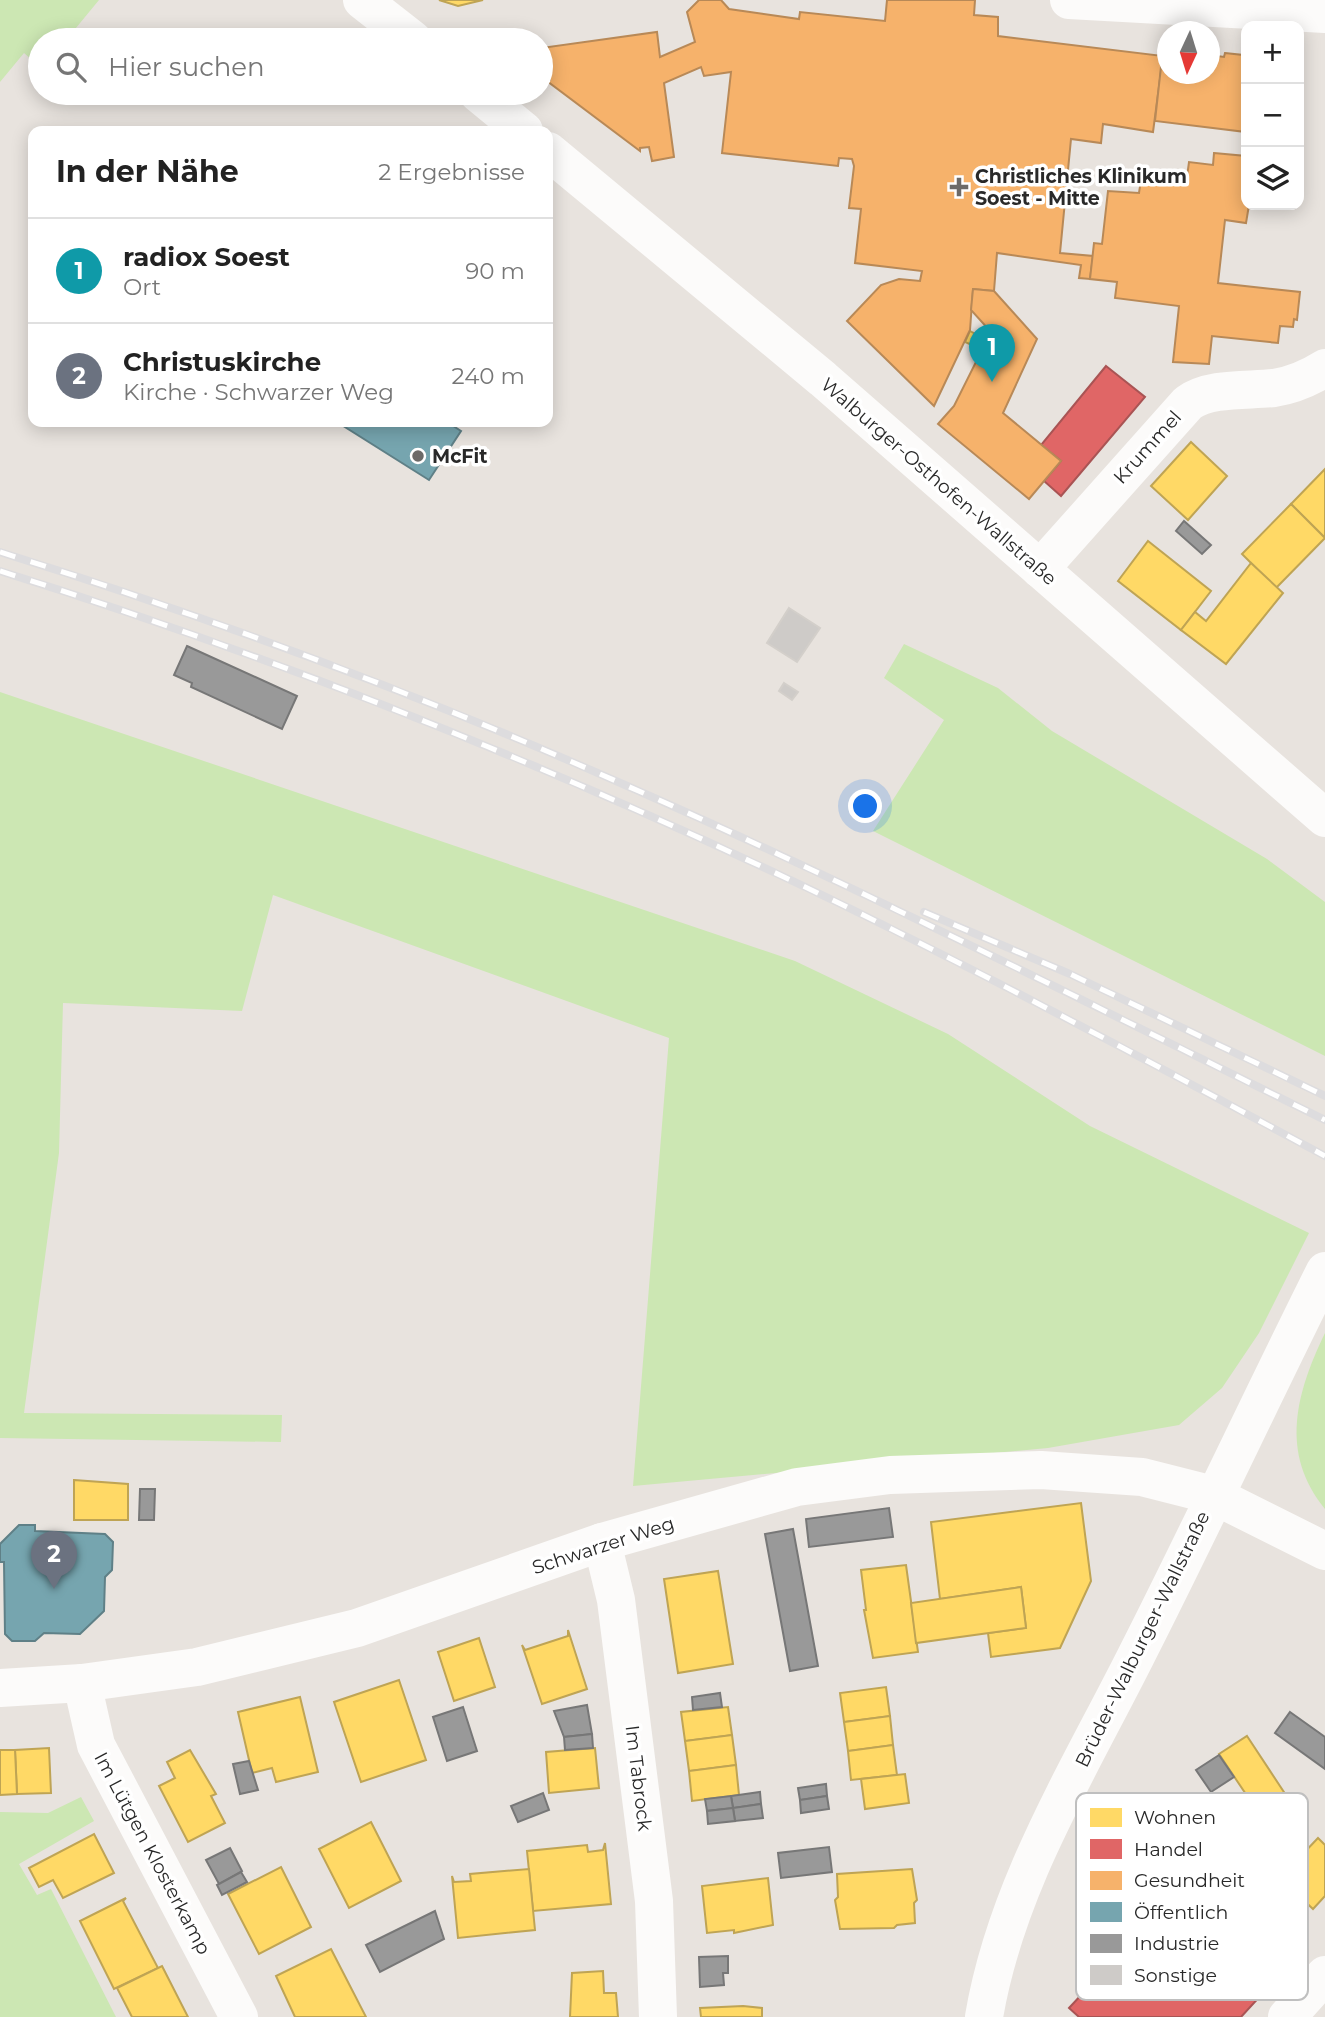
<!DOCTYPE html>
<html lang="de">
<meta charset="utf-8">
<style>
:root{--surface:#fff;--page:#f6f6f6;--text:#222;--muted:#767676;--line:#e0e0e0;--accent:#2563eb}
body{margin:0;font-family:Montserrat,sans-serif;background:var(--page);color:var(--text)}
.controls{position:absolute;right:21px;top:21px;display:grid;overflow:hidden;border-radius:14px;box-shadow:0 4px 18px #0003}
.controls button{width:63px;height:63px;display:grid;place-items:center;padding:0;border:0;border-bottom:2px solid var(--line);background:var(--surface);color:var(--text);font:35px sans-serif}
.compass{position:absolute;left:1157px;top:21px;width:63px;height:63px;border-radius:50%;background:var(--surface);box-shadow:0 4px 18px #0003;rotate:184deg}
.you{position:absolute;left:866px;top:807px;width:24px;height:24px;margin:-18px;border:5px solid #fff;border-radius:50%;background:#1a73e8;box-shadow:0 0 0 10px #1a73e833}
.badge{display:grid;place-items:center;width:46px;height:46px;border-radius:50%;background:var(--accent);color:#fff;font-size:23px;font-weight:700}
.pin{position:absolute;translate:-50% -58px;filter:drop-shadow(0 2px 4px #0008)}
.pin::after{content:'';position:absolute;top:37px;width:24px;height:21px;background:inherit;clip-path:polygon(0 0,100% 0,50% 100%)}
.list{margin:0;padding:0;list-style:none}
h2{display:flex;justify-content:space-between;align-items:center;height:91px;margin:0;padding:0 28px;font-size:30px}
h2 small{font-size:23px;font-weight:400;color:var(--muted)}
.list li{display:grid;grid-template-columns:46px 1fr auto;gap:21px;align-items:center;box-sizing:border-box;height:105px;padding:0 28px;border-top:2px solid var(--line)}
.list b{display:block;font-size:26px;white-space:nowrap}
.list p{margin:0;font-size:23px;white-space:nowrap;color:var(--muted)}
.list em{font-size:23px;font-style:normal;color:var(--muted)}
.icon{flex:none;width:38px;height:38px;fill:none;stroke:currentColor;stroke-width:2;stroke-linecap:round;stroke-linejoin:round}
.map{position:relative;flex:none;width:1325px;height:2017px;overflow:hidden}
.search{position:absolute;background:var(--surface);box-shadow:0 4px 18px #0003;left:28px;top:28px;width:525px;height:77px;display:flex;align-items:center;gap:18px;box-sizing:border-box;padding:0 24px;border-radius:38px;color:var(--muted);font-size:26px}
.panel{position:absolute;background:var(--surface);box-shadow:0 4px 18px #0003;left:28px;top:126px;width:525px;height:301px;border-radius:14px}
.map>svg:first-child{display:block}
</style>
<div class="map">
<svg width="1325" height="2017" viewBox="0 0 1325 2017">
<rect width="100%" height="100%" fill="#e8e3de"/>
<g fill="#cce7b3">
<path d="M0,0H99L66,40H40V67L24,53L0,82Z"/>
<path d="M904,644L998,688L1052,731L1267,859L1325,902V1056L873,831L944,720L884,678Z"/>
<path d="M0,692L795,961L948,1034L1090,1126L1309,1233L1259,1333L1222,1388L1179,1425L1048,1448L633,1486L669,1038L273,895L242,1011L63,1003L59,1153L24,1413L282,1415L281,1442L0,1438Z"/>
<path d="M1325,1333V1509C1279,1453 1296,1393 1325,1333Z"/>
<path d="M81,1797L94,1821L19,1864L37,1895L51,1889L116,2017H0V1812L48,1813Z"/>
</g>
<g fill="#ffd966" stroke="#bfa454" stroke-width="2">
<path d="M439,0H483L458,6Z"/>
<path d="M970,331L979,336L974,346L965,342Z"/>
<path d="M1191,442L1227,476L1188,520L1151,486Z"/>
<path d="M1325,469V538L1291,504Z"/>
<path d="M1291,504L1325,538L1276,588L1242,554Z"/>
<path d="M1148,541L1211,591L1181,630L1118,581Z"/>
<path d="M1251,563L1283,593L1226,664L1181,630L1195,612L1206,621Z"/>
<path d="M74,1480L128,1484V1520H74Z"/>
<path d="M1081,1503L1091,1581L1060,1648L991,1657L988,1633L1026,1628L1021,1587L940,1599L931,1522Z"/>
<path d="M906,1565L918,1652L873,1658L864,1610H866L861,1570Z"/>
<path d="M718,1571L733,1664L678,1673L664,1579Z"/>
<path d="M1021,1587L1026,1628L916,1643L911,1603Z"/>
<path d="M568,1630L587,1689L542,1704L522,1645L525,1650L568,1636Z"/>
<path d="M479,1638L495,1687L454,1701L438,1652Z"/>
<path d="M399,1680L426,1760L361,1782L334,1702Z"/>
<path d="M886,1687L890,1716L844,1722L840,1693Z"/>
<path d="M300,1697L318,1772L276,1782L272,1768L252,1773L238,1712Z"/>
<path d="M728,1707L732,1735L685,1741L681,1712Z"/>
<path d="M890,1716L893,1745L848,1751L844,1722Z"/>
<path d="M732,1735L736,1765L689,1771L685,1741Z"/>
<path d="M1247,1736L1305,1824L1278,1842L1219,1754Z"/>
<path d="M893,1745L897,1775L851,1780L848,1751Z"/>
<path d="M49,1748L51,1793L17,1794L15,1750Z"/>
<path d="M595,1748L599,1788L549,1793L546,1752Z"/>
<path d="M0,1750H15L17,1794L0,1795Z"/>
<path d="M190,1750L216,1794L211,1796L225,1823L188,1842L159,1786L175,1778L167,1762Z"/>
<path d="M736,1765L739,1795L692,1801L689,1771Z"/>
<path d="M905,1774L909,1803L865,1809L861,1779Z"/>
<path d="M371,1822L401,1881L349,1908L319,1849Z"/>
<path d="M94,1834L114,1873L63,1898L53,1880L39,1887L29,1868Z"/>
<path d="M1318,1838L1325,1845V1896L1313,1909L1280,1878Z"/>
<path d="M605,1843L611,1904L533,1911L527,1851L587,1845L588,1852L603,1850Z"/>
<path d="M281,1867L311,1927L259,1954L228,1894Z"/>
<path d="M529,1869L535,1930L458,1938L452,1876L454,1882L471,1881L470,1874Z"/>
<path d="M912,1869L917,1900L914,1903L915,1923L897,1925L894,1928L840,1929L835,1900L838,1897L837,1874Z"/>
<path d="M768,1878L773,1925L734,1933V1930L707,1933L702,1886Z"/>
<path d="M126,1898L123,1901L158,1968L114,1989L80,1921Z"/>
<path d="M331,1949L366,2017H295L276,1976Z"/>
<path d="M162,1966L188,2017H132L117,1988Z"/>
<path d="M603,1971L604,1993H616L618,2017H570L572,1973Z"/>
<path d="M743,2006L762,2008V2017H701L700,2008Z"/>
</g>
<g fill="#e06666" stroke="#a95454" stroke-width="2">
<path d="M1106,366L1145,397L1061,496L1044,481L1061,461L1041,445Z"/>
<path d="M1161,1832L1180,1851L1188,1843L1198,1852L1190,1860L1198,1868L1204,1862L1300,1922L1280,1942L1296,1957L1241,2017H1079L1069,2008L1167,1903L1128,1867Z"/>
</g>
<g fill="#f6b26b" stroke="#b88957" stroke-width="2">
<path d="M699,0H721L729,9L799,19L800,12L885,21L887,0H975L974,15L998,17V36L1163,56L1153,132L1103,124L1101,143L1071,139L1060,253L1093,256L1090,279L1079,278L1081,265L997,253L994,291L973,289L970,330L934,406L847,321L881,285L899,279L920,281L922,271L855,263L861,209L849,208L854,166L852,159L839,158L838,166L722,153L731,72L704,76L701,67L664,83L674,157L652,161L649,147L640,148V151L547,81L550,80L549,71L541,72V48L657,32L660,57L695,42L687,12Z"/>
<path d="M1225,53L1243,55V59L1246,60V132L1155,121L1162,58L1168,59V74H1210V55L1224,57Z"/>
<path d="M1214,153L1246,156L1249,205L1246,223L1225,220L1218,283L1300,292L1297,320L1294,319L1293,327L1280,326L1278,343L1212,336L1209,364L1173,362L1179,306L1115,298L1117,282L1090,279L1094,243L1102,244L1108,191L1139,193L1141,180L1186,184L1189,162L1213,165Z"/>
<path d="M973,289L994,291L1037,339L1003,413L1061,461L1029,499L938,424L954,406L991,332L971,310Z"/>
</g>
<g fill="#76a5af" stroke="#5f8087" stroke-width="2">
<path d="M337,422H447L461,431L429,480Z"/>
<path d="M19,1525H35V1531L105,1534L113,1542L112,1570L105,1577L104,1611L80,1634L44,1633L35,1641H12L5,1634L4,1562H0V1544Z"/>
</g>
<g fill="#999" stroke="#777" stroke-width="2">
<path d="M1184,521L1211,545L1202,554L1176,531Z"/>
<path d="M187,646L297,696L282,729L191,687L192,683L174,675Z"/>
<path d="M140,1489H155L154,1520H139Z"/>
<path d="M889,1508L893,1537L809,1547L806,1519Z"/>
<path d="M793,1529L818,1666L790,1671L765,1534Z"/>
<path d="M720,1693L722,1707L693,1710L692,1697Z"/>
<path d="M587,1705L592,1734L564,1737L554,1711Z"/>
<path d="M463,1707L477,1751L447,1761L433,1717Z"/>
<path d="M1290,1712L1325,1737V1769L1275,1733Z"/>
<path d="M592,1734L593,1748L565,1750L564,1737Z"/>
<path d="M1219,1755L1234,1777L1211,1792L1196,1770Z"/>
<path d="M249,1761L258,1790L240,1794L233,1764Z"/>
<path d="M826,1784L827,1796L800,1800L798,1788Z"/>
<path d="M760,1792L761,1804L733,1808L731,1796Z"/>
<path d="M543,1793L549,1810L518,1822L511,1806Z"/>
<path d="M731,1796L733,1808L707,1811L705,1799Z"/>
<path d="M827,1796L829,1809L801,1813L800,1800Z"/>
<path d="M761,1804L763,1818L735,1821L733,1808Z"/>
<path d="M733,1808L735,1821L708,1824L707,1811Z"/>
<path d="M829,1847L832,1872L781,1878L778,1853Z"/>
<path d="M230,1848L242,1871L219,1884L206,1860Z"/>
<path d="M241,1872L247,1882L222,1895L217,1885Z"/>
<path d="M435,1911L444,1939L380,1972L366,1945Z"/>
<path d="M728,1956V1973H723L724,1985L700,1987L699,1957Z"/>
</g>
<g fill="#cecbc8" stroke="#d3cfca" stroke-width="2">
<path d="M789,608L820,628L797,662L767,643Z"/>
<path d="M784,683L798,692L792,700L779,691Z"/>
</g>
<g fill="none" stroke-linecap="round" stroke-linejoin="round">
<g stroke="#fcfbfa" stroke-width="38">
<path d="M362,0L413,40"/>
<path d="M1069,0L1325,14"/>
<path d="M478,93L524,131"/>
<path d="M548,151L823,379L1325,818"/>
<path d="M1040,569L1188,403C1211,387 1247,391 1274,388C1293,385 1309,378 1325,368"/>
<path d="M602,1542L616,1600L654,1901L658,2017"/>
<path d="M82,1683L96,1745L239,2017"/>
<path d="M0,1688L82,1683L197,1667L357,1628L602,1542L797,1487L890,1475L1041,1470L1142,1477L1213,1495L1325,1551"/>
<path d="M984,2017C1006,1886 1079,1770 1138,1652C1202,1526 1262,1397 1325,1271"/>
<path d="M1287,2017L1325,1975"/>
</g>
<defs>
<g id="rail">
<path d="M0,552C212,618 422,695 625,785C862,889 1093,1005 1325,1120"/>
<path d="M0,571C289,661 574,775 847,907C1008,986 1167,1071 1325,1156"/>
<path d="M924,912L1070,974L1325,1096"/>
</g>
</defs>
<use href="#rail" stroke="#dddcde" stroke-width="8"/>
<use href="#rail" stroke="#fff" stroke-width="5" stroke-dasharray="16" stroke-linecap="butt"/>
</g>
<g fill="#6c6a68" stroke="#fff" stroke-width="2.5">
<path d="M955.5 176.5h7v7h7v7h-7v7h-7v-7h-7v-7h7z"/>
<circle cx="418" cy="456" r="7"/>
</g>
<g text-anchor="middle" stroke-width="7" stroke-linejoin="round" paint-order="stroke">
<g font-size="19" font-weight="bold" fill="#292929" stroke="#fff" text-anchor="start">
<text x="975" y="183">Christliches Klinikum<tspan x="975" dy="22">Soest - Mitte</tspan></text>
<text x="432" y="463">McFit</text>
</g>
<g font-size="19" fill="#292929" stroke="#fff">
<text transform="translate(1147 447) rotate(-48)" y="7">Krummel</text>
<text transform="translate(939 481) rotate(41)" y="7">Walburger-Osthofen-Wallstraße</text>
<text transform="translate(603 1545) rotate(-18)" y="7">Schwarzer Weg</text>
<text transform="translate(1142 1639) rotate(-64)" y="7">Brüder-Walburger-Wallstraße</text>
<text transform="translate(639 1778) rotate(83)" y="7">Im Tabrock</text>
<text transform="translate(153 1853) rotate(62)" y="7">Im Lütgen Klosterkamp</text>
</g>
</g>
<rect x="1076" y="1793" width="232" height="207" rx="10" fill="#fff" stroke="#bfbfbf" stroke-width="2"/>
<rect x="1090" y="1808" width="32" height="19" fill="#ffd966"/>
<rect x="1090" y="1839" width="32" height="20" fill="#e06666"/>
<rect x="1090" y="1871" width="32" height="19" fill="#f6b26b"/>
<rect x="1090" y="1902" width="32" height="20" fill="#76a5af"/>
<rect x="1090" y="1934" width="32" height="19" fill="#999"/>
<rect x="1090" y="1965" width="32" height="20" fill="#cecbc8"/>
<g font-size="19" fill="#292929">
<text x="1134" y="1824">Wohnen</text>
<text x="1134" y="1856">Handel</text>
<text x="1134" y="1887">Gesundheit</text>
<text x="1134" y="1919">Öffentlich</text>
<text x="1134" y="1950">Industrie</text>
<text x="1134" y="1982">Sonstige</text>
</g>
</svg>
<div class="controls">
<button>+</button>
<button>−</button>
<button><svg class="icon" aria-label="layers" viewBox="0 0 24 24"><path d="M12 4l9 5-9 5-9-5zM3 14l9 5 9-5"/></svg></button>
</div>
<svg class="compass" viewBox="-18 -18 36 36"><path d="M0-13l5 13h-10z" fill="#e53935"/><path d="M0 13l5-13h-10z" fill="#767676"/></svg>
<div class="you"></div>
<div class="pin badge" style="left:992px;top:382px;background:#0f9aa8">1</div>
<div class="pin badge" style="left:54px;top:1589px;background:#6b7280">2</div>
<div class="search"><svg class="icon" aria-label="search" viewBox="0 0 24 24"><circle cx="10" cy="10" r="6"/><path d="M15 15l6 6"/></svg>Hier suchen</div>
<section class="panel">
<h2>In der Nähe<small>2 Ergebnisse</small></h2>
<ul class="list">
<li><span class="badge" style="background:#0f9aa8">1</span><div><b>radiox Soest</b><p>Ort</p></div><em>90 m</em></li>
<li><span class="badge" style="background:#6b7280">2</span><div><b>Christuskirche</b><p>Kirche · Schwarzer Weg</p></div><em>240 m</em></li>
</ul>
</section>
</div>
